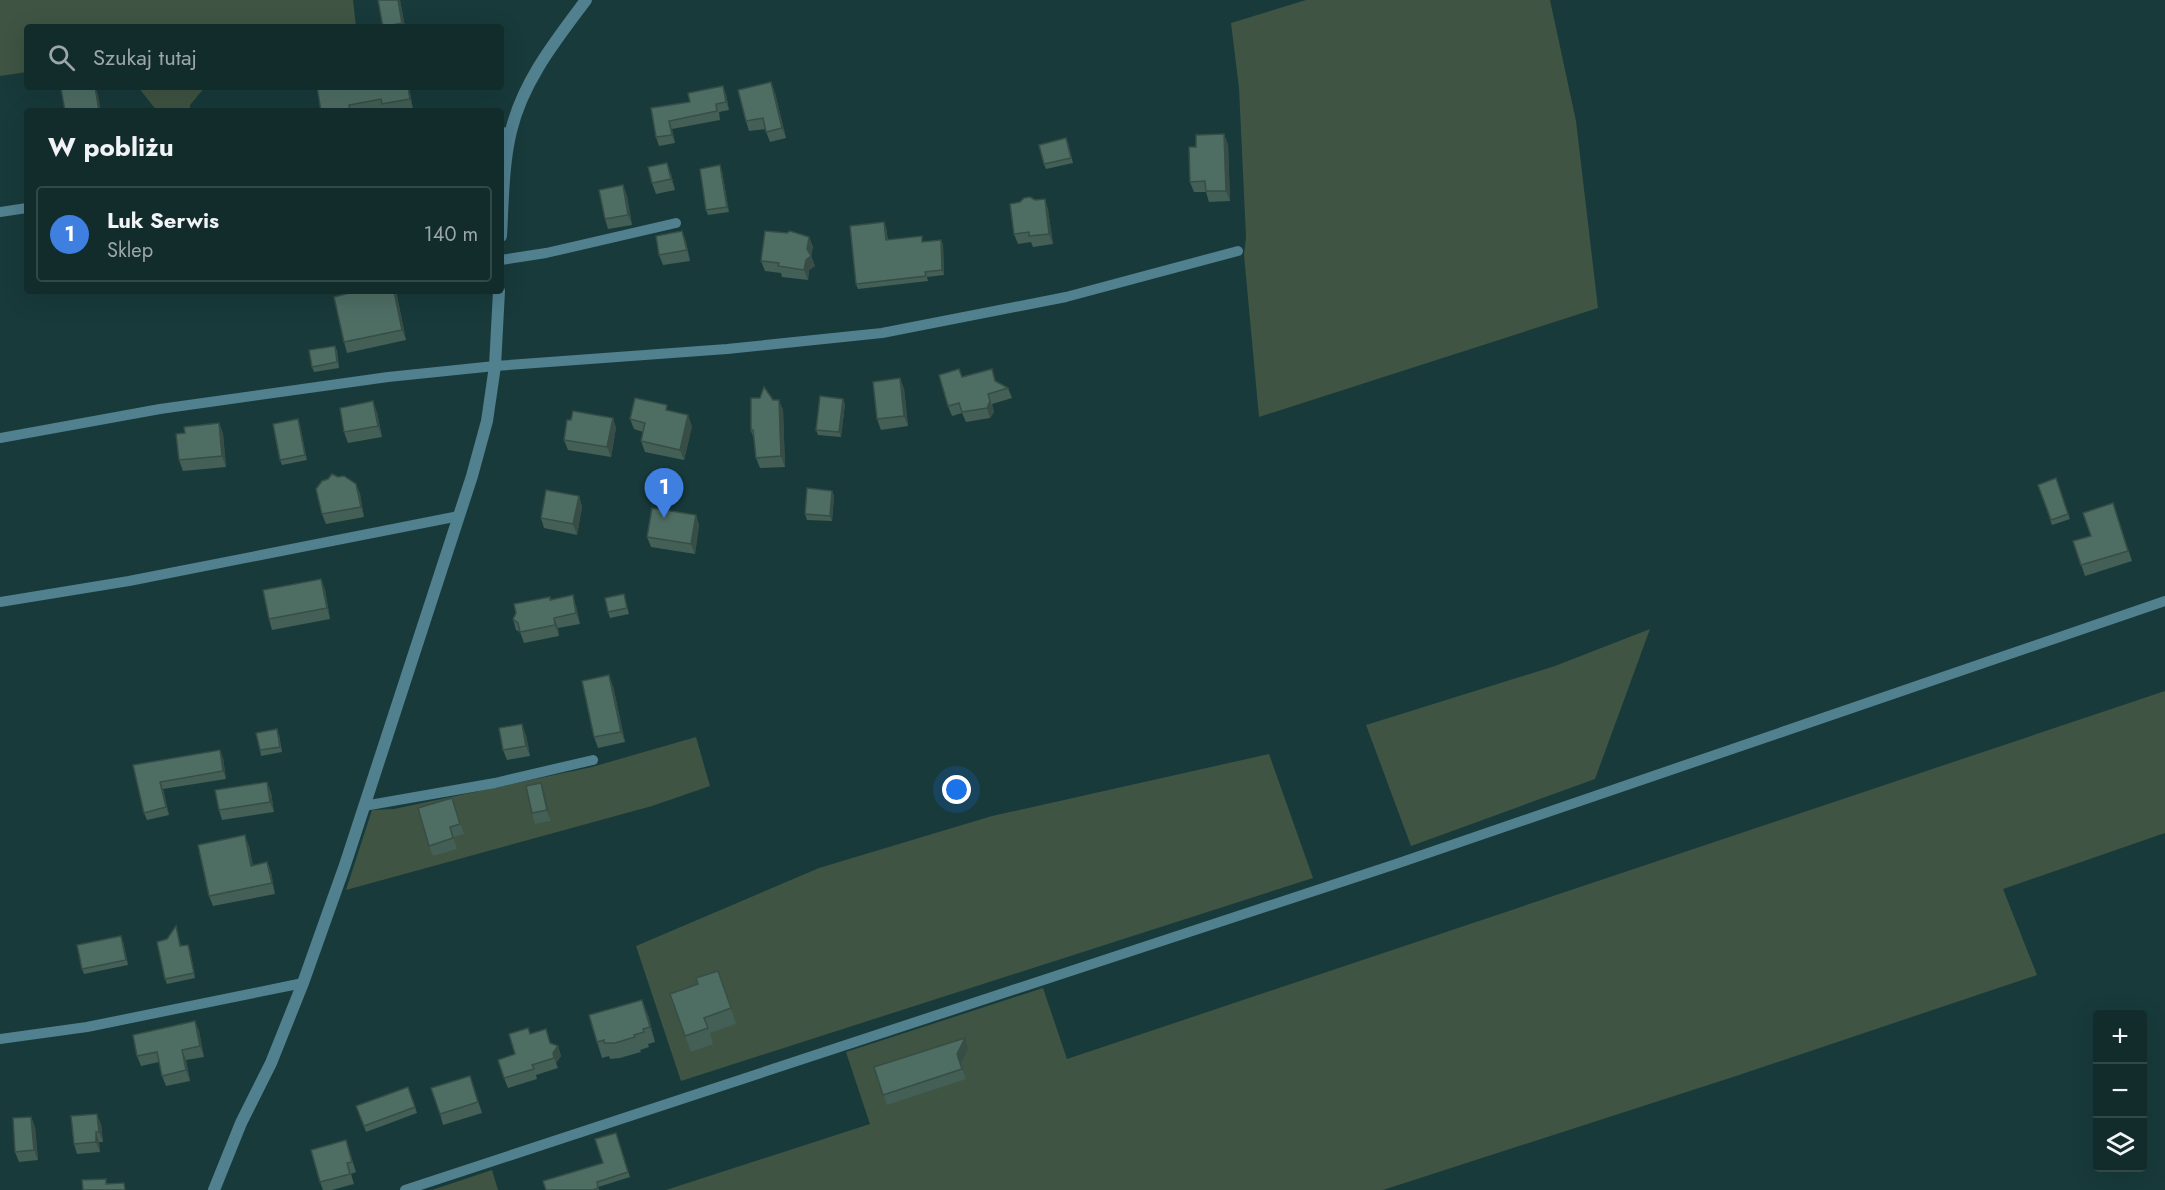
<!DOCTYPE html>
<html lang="pl">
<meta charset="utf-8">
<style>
:root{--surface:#122c2c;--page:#1b3434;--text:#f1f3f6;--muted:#9ca7a9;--line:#314848;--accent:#95b2f1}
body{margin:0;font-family:Jost,sans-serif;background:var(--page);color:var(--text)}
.controls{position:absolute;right:18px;bottom:18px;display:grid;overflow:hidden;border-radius:6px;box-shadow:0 6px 24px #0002}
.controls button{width:54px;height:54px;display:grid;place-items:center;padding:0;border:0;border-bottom:2px solid var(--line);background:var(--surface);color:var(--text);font:30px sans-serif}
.you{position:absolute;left:957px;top:790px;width:21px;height:21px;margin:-15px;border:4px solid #fff;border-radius:50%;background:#1a73e8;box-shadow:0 0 0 9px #1a73e833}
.badge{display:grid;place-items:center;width:39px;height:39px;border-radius:50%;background:var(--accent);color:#fff;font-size:20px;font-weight:700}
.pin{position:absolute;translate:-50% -50px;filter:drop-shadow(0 2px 3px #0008)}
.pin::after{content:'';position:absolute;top:32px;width:21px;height:18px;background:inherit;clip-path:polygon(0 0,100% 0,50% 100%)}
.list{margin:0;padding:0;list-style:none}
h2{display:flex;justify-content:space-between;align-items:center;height:78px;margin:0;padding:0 24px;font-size:26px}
h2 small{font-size:20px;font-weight:400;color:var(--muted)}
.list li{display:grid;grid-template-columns:39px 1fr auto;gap:18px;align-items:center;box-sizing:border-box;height:96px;margin:0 12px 12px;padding:0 12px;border:2px solid var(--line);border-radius:6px}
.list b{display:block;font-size:22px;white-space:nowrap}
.list p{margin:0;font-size:20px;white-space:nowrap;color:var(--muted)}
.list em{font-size:20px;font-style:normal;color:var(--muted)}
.icon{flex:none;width:33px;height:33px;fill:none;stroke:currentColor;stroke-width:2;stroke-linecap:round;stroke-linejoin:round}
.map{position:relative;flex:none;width:2165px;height:1190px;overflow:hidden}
.search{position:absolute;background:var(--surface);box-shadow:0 6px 24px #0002;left:24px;top:24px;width:480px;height:66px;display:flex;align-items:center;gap:15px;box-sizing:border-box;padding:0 21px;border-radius:6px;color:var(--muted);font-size:22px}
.panel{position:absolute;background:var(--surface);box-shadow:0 6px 24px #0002;left:24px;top:108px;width:480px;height:186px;border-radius:6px}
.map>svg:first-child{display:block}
</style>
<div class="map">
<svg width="2165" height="1190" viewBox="0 0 2165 1190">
<rect width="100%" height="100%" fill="#183a3b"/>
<g fill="#3f5443">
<path d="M0,0H353L356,27H27V72L0,76Z"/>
<path d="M1306,0H1550L1576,121L1598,308L1259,417L1244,255L1246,237L1239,88L1231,23Z"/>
<path d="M138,87H205L190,105V111H157Z"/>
<path d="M1650,629L1595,779L1411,846L1366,725L1555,666Z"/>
<path d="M2165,691V833L2003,889L2037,975L1733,1077L1383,1190H666L870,1124L846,1052L1043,988L1067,1059Z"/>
<path d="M696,737L710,786L652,806L346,890L372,810L394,809L592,767Z"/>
<path d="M1269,754L1313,878L681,1081L636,946L819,868L992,816Z"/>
<path d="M492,1170L498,1190H432Z"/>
</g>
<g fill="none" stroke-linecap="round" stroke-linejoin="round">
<g stroke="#51808f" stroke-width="10">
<path d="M501,132L510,133"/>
<path d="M0,212L27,208"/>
<path d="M501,260L546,253L676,223"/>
<path d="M0,438L160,409L388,377L495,366L727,349L882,333L1066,297L1238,251"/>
<path d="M0,602L129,581L459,516"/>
<path d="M364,806L495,783L593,760"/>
<path d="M0,1039L87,1027L303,983"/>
<path d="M405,1190L1396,864L2165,601"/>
</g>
<g stroke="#51808f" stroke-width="12">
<path d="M501,236C503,201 503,164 511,131C523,81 556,40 586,0"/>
<path d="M214,1190L241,1123L271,1063L303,983L345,865L472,476L487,421L495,366L499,291"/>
</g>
</g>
<g fill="#435f56">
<path d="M378,0H400L405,27H383Z"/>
<path d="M771,82L775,93L786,138L770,142L765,129L749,131L746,121Z"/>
<path d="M317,87H409L413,109L403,111H384V110L378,111H321Z"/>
<path d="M726,94L729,110L719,112L720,120L672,129L675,143L659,146L656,137L651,108L690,102Z"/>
<path d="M1224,134L1228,145L1230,201L1209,202L1206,192H1194L1190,182L1196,147Z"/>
<path d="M1068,143L1073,163L1046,169L1044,164Z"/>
<path d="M667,163L671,174L675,190L656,194L652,183Z"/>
<path d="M722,171L729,212L708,215L706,210Z"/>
<path d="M623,185L627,196L632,225L608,229L605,219Z"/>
<path d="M1045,199L1048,210L1053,244L1033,247L1031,242L1018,244L1014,234L1035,200Z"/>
<path d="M884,222L886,227L888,240L924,242L941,240L943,245L944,275L927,277L928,281L858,289L856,284Z"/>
<path d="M682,231L686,242L690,261L663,265L659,255Z"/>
<path d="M809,237L813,247L811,256L815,266L809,270L808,280L782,277L781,273L765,271L761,261Z"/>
<path d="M396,291L406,340L347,353L344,342L357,292Z"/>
<path d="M335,346L337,351L339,368L314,372L312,367Z"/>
<path d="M962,377L996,381L1008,388L1012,398L992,404L994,412L990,418L966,422L962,413L952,416L948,406Z"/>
<path d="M900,378L904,389L908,426L881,430L877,419Z"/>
<path d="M843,399L845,404L841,437L818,435L816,430Z"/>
<path d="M773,400L783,410L785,467L760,468L756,458L754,439L751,431Z"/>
<path d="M669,411L692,426L684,460L645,452L641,441L643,432L634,429L630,419Z"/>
<path d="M377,412L382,437L348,443L344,432Z"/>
<path d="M613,418L616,428L611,457L568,450L564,440L571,420Z"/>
<path d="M298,419L307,460L282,465L280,460Z"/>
<path d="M219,423L223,434L226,467L183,471L179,460L185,433Z"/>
<path d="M338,477L356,484L360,494L364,517L326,524L322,514Z"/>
<path d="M2056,478L2070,519L2052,525L2038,485Z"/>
<path d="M832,491L834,496L832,521L807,520L805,514Z"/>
<path d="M579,496L582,507L577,535L544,528L541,518Z"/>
<path d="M2113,503L2132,561L2085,576L2073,541L2091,536Z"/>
<path d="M696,515L699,525L695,554L651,547L647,537Z"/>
<path d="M321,579L325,590L330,619L272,630L269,619Z"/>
<path d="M624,594L629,614L610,618L608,612Z"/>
<path d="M551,599L576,606L580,624L558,628L559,636L524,643L520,632L516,630L513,619Z"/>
<path d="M613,686L625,742L598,748L594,737Z"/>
<path d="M279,734L282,752L261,756L260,750Z"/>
<path d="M526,735L530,756L507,760L503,750Z"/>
<path d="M223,758L226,779L163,789L169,815L147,820L144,813L133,765Z"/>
<path d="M267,782L271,793L274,812L222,820L219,810Z"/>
<path d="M545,793L551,821L535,824L532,813Z"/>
<path d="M452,798L464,834L453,837L457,849L433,856L429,846Z"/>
<path d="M249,846L253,866L267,862L271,872L275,894L213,906L209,896Z"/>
<path d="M176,926L181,946L188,945L190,950L195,978L167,984L165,979L167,939Z"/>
<path d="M123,941L128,965L84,974L82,969Z"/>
<path d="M718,971L736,1024L710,1033L713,1044L691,1052L670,994L698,984Z"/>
<path d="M648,1015L655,1042L648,1044L649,1047L640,1050L641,1052L620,1058L610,1059L609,1056L602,1058L597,1042Z"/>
<path d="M195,1021L199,1031L204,1057L186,1060L190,1081L166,1086L162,1076L159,1062L141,1066L137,1056Z"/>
<path d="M530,1034L558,1046L561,1056L556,1063L558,1068L536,1075L537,1079L508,1088L504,1078L515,1054Z"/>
<path d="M968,1049L961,1064L966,1079L887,1105L874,1067Z"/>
<path d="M470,1076L482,1113L443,1125L440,1114Z"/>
<path d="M408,1087L417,1113L366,1132L356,1106Z"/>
<path d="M31,1117L35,1127L38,1160L19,1162L15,1152Z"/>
<path d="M101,1124L103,1142H99L100,1152L77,1154L74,1144Z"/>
<path d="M616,1133L630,1177L598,1187L599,1190H546L603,1163Z"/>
<path d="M346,1140L356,1172L351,1174L354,1184L332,1190H323L320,1182Z"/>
</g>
<g fill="#374d46">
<path d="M398,0H400L405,27H404L402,23Z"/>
<path d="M771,82L775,93L786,138L782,128Z"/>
<path d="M723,86L726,94L729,110L726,102Z"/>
<path d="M95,87L98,94L101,111H99Z"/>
<path d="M408,87H409L413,109L410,99Z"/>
<path d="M669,121L672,129L675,143L672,135Z"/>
<path d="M1224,134L1228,145L1230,201L1226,191Z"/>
<path d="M667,163L671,174L675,190L671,179Z"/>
<path d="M720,165L722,171L729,212L727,207Z"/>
<path d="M623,185L627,196L632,225L628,215Z"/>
<path d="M1045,199L1048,210L1053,244L1049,234Z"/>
<path d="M884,222L886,227L888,245L886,240Z"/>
<path d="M682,231L686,242L690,261L687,250Z"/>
<path d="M809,237L813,247L811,256L815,266L809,270L808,280L804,270Z"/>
<path d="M941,240L943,245L944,275L942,270Z"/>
<path d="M394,291H396L406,340L402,330Z"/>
<path d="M900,378L904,389L908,426L904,416Z"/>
<path d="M988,394L994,412L990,418L987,408Z"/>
<path d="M843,399L845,404L841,437L839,432Z"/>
<path d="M779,400L783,410L785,467L781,456Z"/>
<path d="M373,401L377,412L382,437L378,426Z"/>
<path d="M688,415L692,426L684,460L680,450Z"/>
<path d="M613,418L616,428L611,457L607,447Z"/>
<path d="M298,419L300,424L307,460L305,455Z"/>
<path d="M219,423L223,434L226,467L222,456Z"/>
<path d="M356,484L360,494L364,517L361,507Z"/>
<path d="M832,491L834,496L832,521L830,516Z"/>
<path d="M579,496L582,507L577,535L573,524Z"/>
<path d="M696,515L699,525L695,554L691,544Z"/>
<path d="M321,579L325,590L330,619L327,608Z"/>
<path d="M573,595L576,606L580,624L576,613Z"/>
<path d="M554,618L558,628L559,636L555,625Z"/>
<path d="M609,675L613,686L625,742L621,732Z"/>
<path d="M522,724L526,735L530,756L526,746Z"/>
<path d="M220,750L223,758L226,779L223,771Z"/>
<path d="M160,782L163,789L169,815L166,807Z"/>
<path d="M267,782L271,793L274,812L270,802Z"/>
<path d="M541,783L545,793L551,821L547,810Z"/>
<path d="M245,835L249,846L255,876L251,866Z"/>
<path d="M267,862L271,872L275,894L272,883Z"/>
<path d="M188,945L190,950L195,978L194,973Z"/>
<path d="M642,1000L648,1015L655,1042L650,1027Z"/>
<path d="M195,1021L199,1031L204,1057L200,1046Z"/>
<path d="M965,1038L968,1049L961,1064L966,1079L957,1054Z"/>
<path d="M558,1046L561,1056L556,1063L553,1053Z"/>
<path d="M182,1050L186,1060L190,1081L186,1070Z"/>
<path d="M97,1114L101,1124L103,1142L99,1132Z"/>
<path d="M31,1117L35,1127L38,1160L34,1150Z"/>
<path d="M96,1132L99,1142L100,1152L96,1142Z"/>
</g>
<g fill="#4e6e64" stroke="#374d46" stroke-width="1.5">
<path d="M378,0H398L402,23L383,27Z"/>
<path d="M771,82L782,128L766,132L763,118L746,121L738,90Z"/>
<path d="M723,86L726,102L716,104L717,111L669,121L672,135L656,137L651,108L690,102L688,93Z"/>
<path d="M71,87H95L99,111H65L61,89Z"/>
<path d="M317,87H408L410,99L382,104L381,99L349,105L350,110L343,111H321Z"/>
<path d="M1224,134L1226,191H1206L1205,181L1190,182L1189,147H1196V135Z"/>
<path d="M1066,138L1071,158L1044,164L1039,145Z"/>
<path d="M667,163L671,179L652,183L648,167Z"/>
<path d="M720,165L727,207L706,210L700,169Z"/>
<path d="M623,185L628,215L605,219L599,190Z"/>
<path d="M1030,197L1035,200L1045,199L1049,234L1029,236V232L1014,234L1010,204L1020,202L1024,198Z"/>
<path d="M884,222L886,240L922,236V242L941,240L942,270L925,272L926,276L856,284L850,226Z"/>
<path d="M682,231L687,250L659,255L656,236Z"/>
<path d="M765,231L787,233L790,231L809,237L807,249L811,256L806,260L804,270L778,266L779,263L761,261Z"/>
<path d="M357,291H394L402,330L344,342L334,297Z"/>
<path d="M335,346L337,362L312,367L309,350Z"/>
<path d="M959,369L962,377L992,369L995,381L1008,388L988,394L990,401L987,408L962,412L959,403L948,406L939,375Z"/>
<path d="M900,378L904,416L877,419L873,382Z"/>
<path d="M764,387L773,400H779L781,456L756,458L753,430L751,431V398H760Z"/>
<path d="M820,396L843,399L839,432L816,430Z"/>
<path d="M635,398L667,405L666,410L688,415L680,450L641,441L645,423L630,419Z"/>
<path d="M373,401L378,426L344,432L340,408Z"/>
<path d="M573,411L613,418L607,447L564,440L567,420H571Z"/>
<path d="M298,419L305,455L280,460L273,424Z"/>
<path d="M219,423L222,456L179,460L176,434L185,433L184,427Z"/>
<path d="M332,474L338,477L344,476L356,484L361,507L322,514L316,489L322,481L328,479Z"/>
<path d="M2056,478L2068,514L2051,520L2038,485Z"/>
<path d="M807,488L832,491L830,516L805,514Z"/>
<path d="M546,490L579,496L573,524L541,518Z"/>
<path d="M2113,503L2128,551L2081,565L2073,541L2091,536L2083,513Z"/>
<path d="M652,508L696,515L691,544L647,537Z"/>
<path d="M321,579L327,608L269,619L263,590Z"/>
<path d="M624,594L627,608L608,612L605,598Z"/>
<path d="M573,595L576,613L554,618L555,625L520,632L518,623L513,619L516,613L514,604L550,597V600Z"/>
<path d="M609,675L621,732L594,737L582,681Z"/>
<path d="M522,724L526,746L503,750L499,728Z"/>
<path d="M277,729L280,747L260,750L256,733Z"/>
<path d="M220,750L223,771L160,782L166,807L144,813L133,765Z"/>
<path d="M267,782L270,802L219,810L215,790Z"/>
<path d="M541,783L547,810L532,813L526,786Z"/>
<path d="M452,798L460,824L450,827L453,838L429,846L418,808Z"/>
<path d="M245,835L251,866L267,862L272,883L209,896L198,845Z"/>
<path d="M176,926L180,946L188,945L194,973L165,979L157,942L167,939Z"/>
<path d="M121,936L126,960L82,969L77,945Z"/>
<path d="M718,971L731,1008L704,1018L708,1028L685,1036L670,994L698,984L696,978Z"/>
<path d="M642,1000L650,1027L643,1029L644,1032L634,1035L635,1037L615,1043H604V1040L597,1042L589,1015Z"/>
<path d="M195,1021L200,1046L182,1050L186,1070L162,1076L157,1052L137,1056L133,1035Z"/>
<path d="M528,1028L530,1034L546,1029L550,1043L558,1046L553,1053L554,1058L532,1065L534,1069L504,1078L498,1060L515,1054L509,1034Z"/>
<path d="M965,1038L957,1054L962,1069L883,1095L874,1067Z"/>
<path d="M470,1076L478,1102L440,1114L431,1088Z"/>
<path d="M408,1087L415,1107L364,1126L356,1106Z"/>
<path d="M97,1114L99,1132H96V1142L74,1144L71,1116Z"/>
<path d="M31,1117L34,1150L15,1152L13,1118Z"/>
<path d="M616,1133L628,1172L597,1182L598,1188L593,1190H546L543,1181L603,1163L595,1139Z"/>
<path d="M346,1140L352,1162L347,1163L350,1174L320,1182L311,1150Z"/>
<path d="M106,1179V1184L124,1183L125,1190H83L82,1180Z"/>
</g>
</svg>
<div class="controls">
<button>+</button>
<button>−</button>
<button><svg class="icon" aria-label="layers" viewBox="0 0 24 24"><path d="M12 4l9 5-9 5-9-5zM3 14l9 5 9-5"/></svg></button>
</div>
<div class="you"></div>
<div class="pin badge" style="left:664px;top:518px;background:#3f7fe0">1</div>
<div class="search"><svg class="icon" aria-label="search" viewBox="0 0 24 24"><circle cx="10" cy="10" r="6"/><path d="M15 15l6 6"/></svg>Szukaj tutaj</div>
<section class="panel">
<h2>W pobliżu<small></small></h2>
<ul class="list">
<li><span class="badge" style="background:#3f7fe0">1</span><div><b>Luk Serwis</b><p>Sklep</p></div><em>140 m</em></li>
</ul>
</section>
</div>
